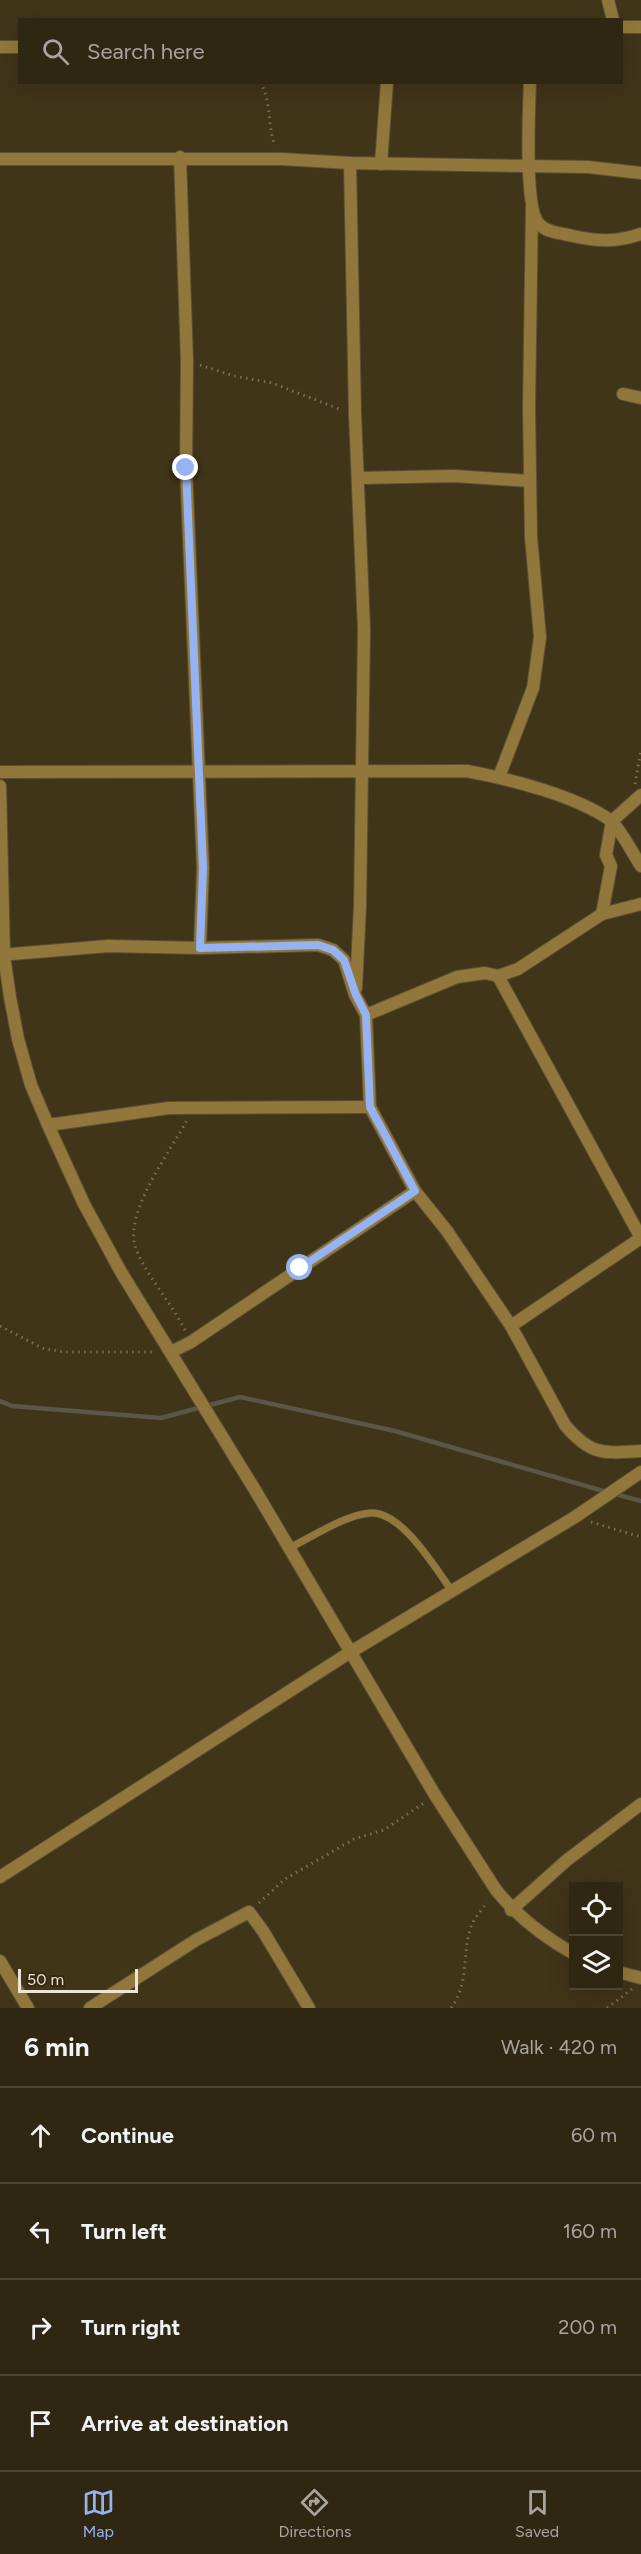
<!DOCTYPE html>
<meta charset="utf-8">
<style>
:root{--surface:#302713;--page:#382f1c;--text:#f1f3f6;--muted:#a8a5a0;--line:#4b4433;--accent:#95b2f1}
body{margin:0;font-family:Figtree,sans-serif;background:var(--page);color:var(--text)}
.controls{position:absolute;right:18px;bottom:18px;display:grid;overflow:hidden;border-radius:0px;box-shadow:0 6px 24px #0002}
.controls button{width:54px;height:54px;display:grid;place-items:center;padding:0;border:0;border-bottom:2px solid var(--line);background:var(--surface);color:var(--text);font:30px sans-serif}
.scale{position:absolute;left:18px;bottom:15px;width:120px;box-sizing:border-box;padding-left:6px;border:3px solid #ece5d5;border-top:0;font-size:16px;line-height:21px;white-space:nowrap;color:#ece5d5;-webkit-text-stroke:4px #352a0f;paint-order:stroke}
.stop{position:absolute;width:18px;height:18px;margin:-14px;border:4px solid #95b2f1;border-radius:50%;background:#fff}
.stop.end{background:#95b2f1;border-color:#fff;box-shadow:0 2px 6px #0008}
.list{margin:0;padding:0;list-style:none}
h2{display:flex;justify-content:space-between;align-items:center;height:78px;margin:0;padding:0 24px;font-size:26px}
h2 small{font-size:20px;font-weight:400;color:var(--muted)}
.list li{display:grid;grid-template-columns:39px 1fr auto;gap:18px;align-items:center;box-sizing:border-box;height:96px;padding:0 24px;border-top:2px solid var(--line)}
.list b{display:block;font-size:22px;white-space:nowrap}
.list em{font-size:20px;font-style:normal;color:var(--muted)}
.icon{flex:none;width:33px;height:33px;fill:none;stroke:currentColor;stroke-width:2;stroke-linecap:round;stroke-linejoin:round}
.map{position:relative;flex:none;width:641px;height:2008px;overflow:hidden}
.search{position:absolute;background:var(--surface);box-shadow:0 6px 24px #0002;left:18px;right:18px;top:18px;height:66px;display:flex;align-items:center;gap:15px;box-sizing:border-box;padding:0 21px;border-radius:0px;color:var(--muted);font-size:22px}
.sheet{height:462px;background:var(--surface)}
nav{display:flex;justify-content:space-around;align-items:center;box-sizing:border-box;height:84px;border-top:2px solid var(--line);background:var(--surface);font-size:16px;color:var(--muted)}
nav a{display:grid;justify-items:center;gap:3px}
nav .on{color:var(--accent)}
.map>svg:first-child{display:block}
</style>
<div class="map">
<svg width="641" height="2008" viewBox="0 0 641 2008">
<rect width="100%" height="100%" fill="#403419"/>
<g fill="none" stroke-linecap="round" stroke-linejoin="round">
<g stroke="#5c5647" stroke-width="4.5">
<path d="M0,1401L12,1406L161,1418L240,1397L395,1431L607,1492"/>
<path d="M615,1494L641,1501"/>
</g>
<defs>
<path id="service" d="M289,1548C312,1537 345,1515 370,1513C401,1510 436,1569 452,1591"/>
<g id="minor">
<path d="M608,0L613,20"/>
<path d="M622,27H641"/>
<path d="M0,47H20"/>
<path d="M530,82C529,108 524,208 539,224C547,233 562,233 573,236C599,242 617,242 641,234"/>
<path d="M180,157L187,362L186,468L203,868L200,948"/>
<path d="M0,159H281L350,163L588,167L641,173"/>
<path d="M350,163L355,414L364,629L360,906L356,988"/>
<path d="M381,164L387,82"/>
<path d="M623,394L641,398"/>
<path d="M358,478L454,476L530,481"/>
<path d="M0,772L467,771C509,779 574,795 610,820C620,828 633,854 641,866"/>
<path d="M499,777L533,688L540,637L531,537L529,408L532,207"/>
<path d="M0,786L4,956L10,997L18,1039L31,1085L48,1125L84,1204L121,1272L255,1490L435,1795L496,1890C517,1916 544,1937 574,1954"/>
<path d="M602,914L611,866L606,855L612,821L641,795"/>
<path d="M0,955L108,946L200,948L318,945L333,950L344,960L355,995L366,1015L370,1107L415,1191L447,1231L511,1326L565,1425C591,1456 603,1453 641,1451"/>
<path d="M498,976L641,1238"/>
<path d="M366,1015L457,977L485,973L498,976L518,969L602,914L641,904"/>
<path d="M48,1125L169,1108L370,1107"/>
<path d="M511,1326L641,1238"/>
<path d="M171,1352L191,1342L415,1191"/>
<path d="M0,1877L349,1653L575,1517L641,1472"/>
<path d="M511,1910L567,1860L641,1804"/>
<path d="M0,1961L28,2008"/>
<path d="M618,1972L641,1978"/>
<path d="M90,2008L196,1940L249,1912L263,1931L309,2008"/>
</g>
</defs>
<use href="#service" stroke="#5c5037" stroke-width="8"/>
<use href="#minor" stroke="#5c5037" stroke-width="14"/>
<g stroke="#7a6f58" stroke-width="3" stroke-dasharray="1.5 4.5" stroke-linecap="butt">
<path d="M260,82C272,102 267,125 275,146"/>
<path d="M200,365L234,376L272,383L342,410"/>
<path d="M635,784L641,750"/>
<path d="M0,1326L42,1348L63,1352H154"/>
<path d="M185,1330C172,1304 143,1271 135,1246C125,1210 171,1151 187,1120"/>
<path d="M591,1522L641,1537"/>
<path d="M259,1903L285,1879L354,1839L384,1830L424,1803"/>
<path d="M451,2008C469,1984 462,1957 470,1930C473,1919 481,1911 487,1902"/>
<path d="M607,2008L632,1989"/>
</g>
<use href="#service" stroke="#91773b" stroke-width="7"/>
<use href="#minor" stroke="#91773b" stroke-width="12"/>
</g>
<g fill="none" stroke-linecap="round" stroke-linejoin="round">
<path stroke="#95b2f1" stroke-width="8" d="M186,468L203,868L200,948L318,945L333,950L344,960L356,995L366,1015L370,1107L415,1191L300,1268"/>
</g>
</svg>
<div class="controls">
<button><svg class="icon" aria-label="locate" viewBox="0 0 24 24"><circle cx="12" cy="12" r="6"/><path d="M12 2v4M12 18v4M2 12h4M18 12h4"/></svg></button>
<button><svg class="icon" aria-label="layers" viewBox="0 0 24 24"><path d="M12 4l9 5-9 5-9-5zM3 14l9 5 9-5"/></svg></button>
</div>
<div class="scale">50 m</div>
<div class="stop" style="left:300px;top:1268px"></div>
<div class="stop end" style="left:186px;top:468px"></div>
<div class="search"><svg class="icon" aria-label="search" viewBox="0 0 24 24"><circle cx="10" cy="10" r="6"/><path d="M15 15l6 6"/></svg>Search here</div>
</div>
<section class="sheet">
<h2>6 min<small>Walk · 420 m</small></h2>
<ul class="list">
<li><svg class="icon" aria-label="ahead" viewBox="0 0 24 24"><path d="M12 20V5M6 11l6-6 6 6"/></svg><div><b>Continue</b></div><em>60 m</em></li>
<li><svg class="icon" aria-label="left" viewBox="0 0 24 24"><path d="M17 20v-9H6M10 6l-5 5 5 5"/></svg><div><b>Turn left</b></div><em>160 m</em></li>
<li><svg class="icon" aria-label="right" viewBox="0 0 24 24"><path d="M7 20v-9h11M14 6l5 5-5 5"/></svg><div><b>Turn right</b></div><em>200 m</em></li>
<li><svg class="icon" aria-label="arrive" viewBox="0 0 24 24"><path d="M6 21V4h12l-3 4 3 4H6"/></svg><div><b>Arrive at destination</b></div></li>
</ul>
</section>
<nav>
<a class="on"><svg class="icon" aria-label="map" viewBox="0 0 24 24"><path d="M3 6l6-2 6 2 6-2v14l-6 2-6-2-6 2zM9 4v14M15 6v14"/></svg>Map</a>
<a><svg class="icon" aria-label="directions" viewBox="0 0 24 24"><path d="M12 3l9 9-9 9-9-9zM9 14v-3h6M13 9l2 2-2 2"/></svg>Directions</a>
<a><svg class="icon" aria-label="saved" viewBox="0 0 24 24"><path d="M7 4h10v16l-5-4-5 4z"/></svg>Saved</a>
</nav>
